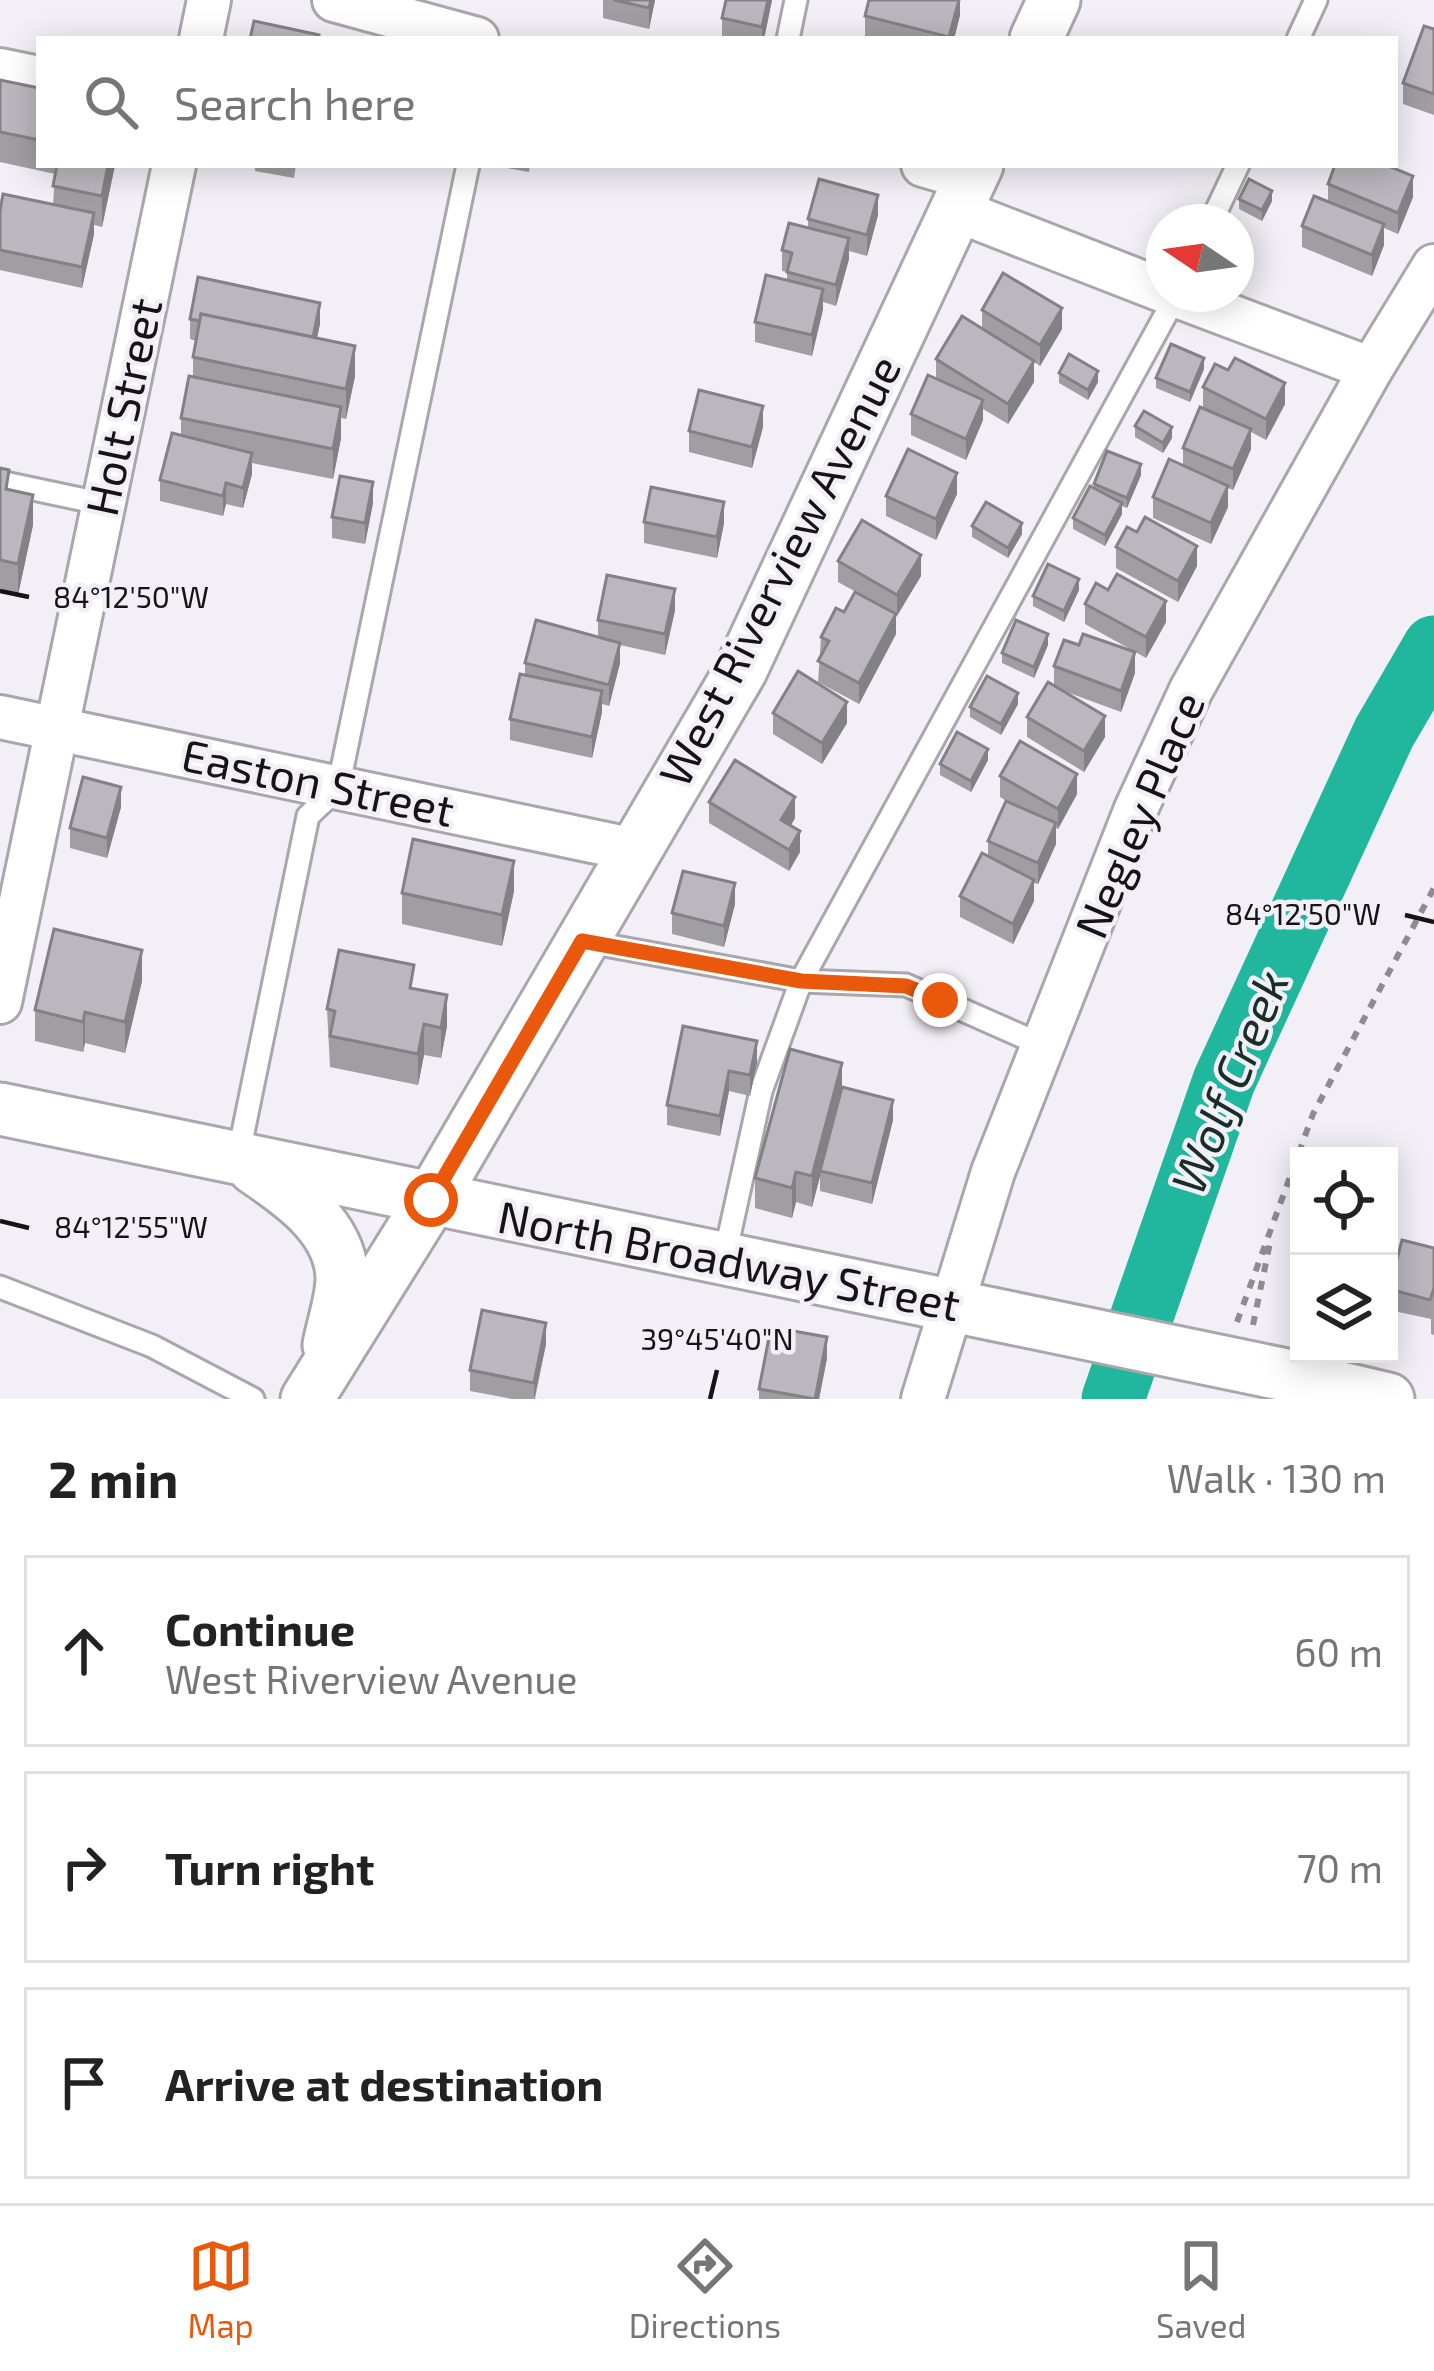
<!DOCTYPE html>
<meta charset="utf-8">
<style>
:root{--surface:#fff;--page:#f2f2f2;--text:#222;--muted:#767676;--line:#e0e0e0;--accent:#ea580c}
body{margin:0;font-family:"Exo 2",sans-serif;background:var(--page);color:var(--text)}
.controls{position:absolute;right:36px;bottom:36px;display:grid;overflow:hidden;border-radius:0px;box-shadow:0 6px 30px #0003}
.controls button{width:108px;height:108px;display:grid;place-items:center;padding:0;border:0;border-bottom:3px solid var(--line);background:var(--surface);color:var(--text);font:60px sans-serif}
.compass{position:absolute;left:1146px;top:204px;width:108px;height:108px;border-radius:50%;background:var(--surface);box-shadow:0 6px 30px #0003;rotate:283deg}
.stop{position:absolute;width:36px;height:36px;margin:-27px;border:9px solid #ea580c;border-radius:50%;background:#fff}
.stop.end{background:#ea580c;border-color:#fff;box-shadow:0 3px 12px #0008}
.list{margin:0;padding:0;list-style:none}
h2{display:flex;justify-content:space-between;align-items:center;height:156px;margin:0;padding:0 48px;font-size:51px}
h2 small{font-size:39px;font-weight:400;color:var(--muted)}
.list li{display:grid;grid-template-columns:78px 1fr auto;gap:36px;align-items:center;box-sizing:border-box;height:192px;margin:0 24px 24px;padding:0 24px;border:3px solid var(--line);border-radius:0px}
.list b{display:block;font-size:45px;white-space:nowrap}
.list p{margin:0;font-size:39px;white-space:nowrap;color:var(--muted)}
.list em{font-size:39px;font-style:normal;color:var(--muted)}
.icon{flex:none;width:66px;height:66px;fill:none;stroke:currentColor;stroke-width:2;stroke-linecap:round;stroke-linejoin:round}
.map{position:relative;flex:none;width:1434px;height:1399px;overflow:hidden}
.search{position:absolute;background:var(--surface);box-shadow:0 6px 30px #0003;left:36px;right:36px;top:36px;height:132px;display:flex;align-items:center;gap:30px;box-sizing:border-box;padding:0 42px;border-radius:0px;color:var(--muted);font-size:45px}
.sheet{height:804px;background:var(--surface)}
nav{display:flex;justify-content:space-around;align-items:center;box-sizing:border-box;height:168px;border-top:3px solid var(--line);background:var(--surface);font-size:33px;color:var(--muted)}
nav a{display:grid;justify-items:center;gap:6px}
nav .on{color:var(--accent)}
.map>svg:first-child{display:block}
</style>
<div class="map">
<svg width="1434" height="1399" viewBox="0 0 1434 1399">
<rect width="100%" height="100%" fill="#f2f0f6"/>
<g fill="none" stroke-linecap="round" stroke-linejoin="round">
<path stroke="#21b79e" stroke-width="63" d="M1113,1399L1224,1081L1384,733L1434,647"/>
<defs>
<g id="service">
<path d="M788,39L796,0"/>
<path d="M1298,39L1316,0"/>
<path d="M1211,222L1238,165"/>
<path d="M0,482L104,504"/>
<path d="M583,941L801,981L906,985L1042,1045"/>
<path d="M238,1157L308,816L338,788L468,165"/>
<path d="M724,1259L761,1091L801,981L1177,294"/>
<path d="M0,1287L152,1346L253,1399"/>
</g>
<g id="minor">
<path d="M334,0L477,39"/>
<path d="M201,39L209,0"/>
<path d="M0,70L39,78"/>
<path d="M923,165L971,179"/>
<path d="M956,210L1164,291"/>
<path d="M1172,294L1371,369"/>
<path d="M0,717L635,850"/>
<path d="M0,1002L174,165"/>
<path d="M923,1399L993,1172L1136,809L1191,690L1371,369L1434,266"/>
</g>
<g id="tertiary">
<path d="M1036,39L1054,0"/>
<path d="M0,1109L992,1314"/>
<path d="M254,1168C291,1193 341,1227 342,1278C342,1299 333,1324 329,1345"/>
<path d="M1286,1375L1388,1399"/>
<path d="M307,1399L431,1200L741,670L977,165"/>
</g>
</defs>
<use href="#service" stroke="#a9a7ad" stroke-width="27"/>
<use href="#minor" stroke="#a9a7ad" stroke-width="48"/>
<use href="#tertiary" stroke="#a9a7ad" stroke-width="57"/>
<g stroke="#8e8c90" stroke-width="6" stroke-dasharray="9 9" stroke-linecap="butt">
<path d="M1237,1322L1313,1114L1434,888"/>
<path d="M1253,1325L1271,1238"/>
</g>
<use href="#service" stroke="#fff" stroke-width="21"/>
<use href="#minor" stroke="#fff" stroke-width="42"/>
<use href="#tertiary" stroke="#fff" stroke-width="51"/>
<defs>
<path id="tertiary-bridge" d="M992,1314L1286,1375"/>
</defs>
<use href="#tertiary-bridge" stroke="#a9a7ad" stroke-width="57" stroke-linecap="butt"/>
<use href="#tertiary-bridge" stroke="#fff" stroke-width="51"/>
</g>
<g fill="#a09ea3">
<path d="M603,0H655L649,29L603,18Z"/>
<path d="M726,0H772L764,39H722V18Z"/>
<path d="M960,0V15L954,39H875L865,37V16Z"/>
<path d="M1434,29V115L1403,104V83Z"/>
<path d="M0,80L39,88V165H115L102,227L94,225V234L82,288L0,270V211L53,205L55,174L0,162Z"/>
<path d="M255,165H296L294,178L255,171Z"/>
<path d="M490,165H530L529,172Z"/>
<path d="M1328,184L1413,197L1398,234L1384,228V245L1372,276L1302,247V226L1328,201Z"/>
<path d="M1239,199L1272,201L1262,221L1239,209Z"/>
<path d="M878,215L867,256L849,251V259L836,306L823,302L812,356L755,342V322L787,280V272L782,271V250L808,227V219Z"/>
<path d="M982,310L1062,329L1040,366L1034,362V382L1008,424L983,409V420L966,460L911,435V414L936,378V359L982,329Z"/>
<path d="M190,319L320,324L317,338L355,376L346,419L341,418V438L333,479L252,463V474L243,508L226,504L223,516L160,501V480L181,435V418L193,377V357L196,341L190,339Z"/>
<path d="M1204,369L1190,402L1156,388V378Z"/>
<path d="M1059,373L1098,382L1088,400L1059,383Z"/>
<path d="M1203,387L1285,404L1266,440L1251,432V449L1233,490L1228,488V507L1211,544L1153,518V497L1183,466V448L1203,408Z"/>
<path d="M1135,426L1172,438L1163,453L1135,437Z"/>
<path d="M763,427L752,468L689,452V431Z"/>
<path d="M0,468L9,490L33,525L18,595L0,591Z"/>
<path d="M1141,475L1127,508L1122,506V514L1105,546L1073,529V518L1094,488V484Z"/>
<path d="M957,494L936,540L886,516V496Z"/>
<path d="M373,503L365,544L332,538V517Z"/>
<path d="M644,522L724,523L717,558L644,543Z"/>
<path d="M972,526L1022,534L1008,558L972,537Z"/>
<path d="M1137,532L1197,566L1178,602L1116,568V547Z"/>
<path d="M838,561L921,576L896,616V634L859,704L818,682L821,637L844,612L865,597L838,582Z"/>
<path d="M1079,590L1064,622L1033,606V596Z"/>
<path d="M1085,604L1166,622L1146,658L1085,624Z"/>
<path d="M675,610L665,655L620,645V663L609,706L602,704V712L592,758L510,740V719L525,675V663L598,637V620Z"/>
<path d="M1048,645L1034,678L1002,663V653Z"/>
<path d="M1054,666L1135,673L1121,712L1061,690L1105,737L1084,772L1027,737V717L1054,685Z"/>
<path d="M1018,704L1001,735L970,717V707Z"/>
<path d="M773,713L847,723L822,764L773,734Z"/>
<path d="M988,760L971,792L940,775V764Z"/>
<path d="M1000,776L1077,794L1058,829L1056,828V844L1038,884L1034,883V901L1013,944L960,917V896L988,857V841L1008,802L1000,797Z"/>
<path d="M709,802L795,818L791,826L800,852L789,871L709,823Z"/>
<path d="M121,807L107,858L70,848V828Z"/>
<path d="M514,891L502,946L402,924V893Z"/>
<path d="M735,904L724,947L672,934V913Z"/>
<path d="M142,981L125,1053L85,1043L83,1052L35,1041V1010Z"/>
<path d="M414,988L447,1026L441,1058L424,1055L418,1085L330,1067L327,1009Z"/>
<path d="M683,1026L757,1062L750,1096L729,1091L720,1136L667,1125V1105Z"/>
<path d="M842,1088L893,1120L872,1204L820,1191V1174L812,1207L796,1202L792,1218L755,1208V1178Z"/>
<path d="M1434,1248V1335L1431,1334V1319L1389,1310V1289Z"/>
<path d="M546,1344L535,1399H512L470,1391V1370Z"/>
<path d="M827,1358L819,1399H759V1389Z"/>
</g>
<g fill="#828185">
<path d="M651,0H655L649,29V8Z"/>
<path d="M768,0H772L764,39H762V27Z"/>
<path d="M959,0H960V15L954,39H949Z"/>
<path d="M108,165H115L102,227V196Z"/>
<path d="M1413,176V197L1398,234V213Z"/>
<path d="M1272,191V201L1262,221V210Z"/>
<path d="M878,195V215L867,256V235Z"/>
<path d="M94,213V234L82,288V267Z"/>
<path d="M1384,224V245L1372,276V255Z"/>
<path d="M849,238V259L836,306V285Z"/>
<path d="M823,289V310L812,356V335Z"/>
<path d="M320,303V324L311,365V344Z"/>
<path d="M1062,308V329L1040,366V345Z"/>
<path d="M355,346V376L346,419V389Z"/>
<path d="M1204,358V369L1190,402V392Z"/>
<path d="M1034,361V382L1008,424V404Z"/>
<path d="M1098,371V382L1088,400V390Z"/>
<path d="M1285,383V404L1266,440V419Z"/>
<path d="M983,400V420L966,460V439Z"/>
<path d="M763,406V427L752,468V447Z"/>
<path d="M341,407V438L333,479V449Z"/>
<path d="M1172,427V438L1163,453V443Z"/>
<path d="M1251,429V449L1233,490V469Z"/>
<path d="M252,453V474L243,508V488Z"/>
<path d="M1141,464V475L1127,508V498Z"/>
<path d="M957,473V494L936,540V519Z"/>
<path d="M373,482V503L365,544V523Z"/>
<path d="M226,483V504L223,516V496Z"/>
<path d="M1228,486V507L1211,544V523Z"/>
<path d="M33,495V525L18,595V564Z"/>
<path d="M724,502V523L717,558V537Z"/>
<path d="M1122,503V514L1105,546V535Z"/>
<path d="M1022,523V534L1008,558V548Z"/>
<path d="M1197,546V566L1178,602V581Z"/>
<path d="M921,555V576L897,616V595Z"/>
<path d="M1079,579V590L1064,622V611Z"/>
<path d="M675,589V610L665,655V634Z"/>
<path d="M1166,601V622L1146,658V637Z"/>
<path d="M896,614V634L859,704V683Z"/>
<path d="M1048,634V645L1034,678V667Z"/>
<path d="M620,643V663L609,706V685Z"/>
<path d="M1135,652V673L1121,712V691Z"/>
<path d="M602,691V712L592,758V737Z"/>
<path d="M1018,693V704L1001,735V724Z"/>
<path d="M847,702V723L822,764V743Z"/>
<path d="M1105,716V737L1084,772V751Z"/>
<path d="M988,749V760L971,792V781Z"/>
<path d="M1077,774V794L1058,829V809Z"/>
<path d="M121,787V807L107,858V838Z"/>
<path d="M795,797V818L781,841V820Z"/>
<path d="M1056,823V844L1038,884V863Z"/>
<path d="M800,831V852L789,871V850Z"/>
<path d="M514,861V891L502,946V915Z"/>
<path d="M1034,880V901L1013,944V924Z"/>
<path d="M735,883V904L724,947V926Z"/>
<path d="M142,950V981L125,1053V1022Z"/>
<path d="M447,995V1026L441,1058V1028Z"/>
<path d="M85,1012V1043L83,1052V1022Z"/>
<path d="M424,1024V1055L418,1085V1054Z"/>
<path d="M757,1041V1062L750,1096V1075Z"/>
<path d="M842,1063V1094L812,1207V1176Z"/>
<path d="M729,1071V1091L720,1136V1116Z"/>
<path d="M893,1100V1120L872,1204V1183Z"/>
<path d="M796,1172V1202L792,1218V1188Z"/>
<path d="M1395,1235V1256L1389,1284V1263Z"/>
<path d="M546,1323V1344L534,1399V1383Z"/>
<path d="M827,1337V1358L819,1399H815Z"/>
</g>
<g fill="#bab8be" stroke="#828185" stroke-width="3">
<path d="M614,0H651L649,8Z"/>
<path d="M726,0H768L762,27L722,18Z"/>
<path d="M869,0H959L949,37L865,16Z"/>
<path d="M254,21L319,35L318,39H250Z"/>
<path d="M1424,26L1434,29V94L1403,83Z"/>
<path d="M0,80L39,88V140L0,132Z"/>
<path d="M57,165H108L102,196L53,186Z"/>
<path d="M1335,165H1386L1413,176L1398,213L1328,184Z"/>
<path d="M819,179L878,195L867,235L808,219Z"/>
<path d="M1249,179L1272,191L1262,210L1239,199Z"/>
<path d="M3,194L94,213L82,267L0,250V211Z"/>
<path d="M1314,196L1384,224L1372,255L1302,226Z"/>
<path d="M789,223L849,238L836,285L787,272L792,253L782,250Z"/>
<path d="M1003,273L1062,308L1040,345L982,310Z"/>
<path d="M766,275L823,289L812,335L755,322Z"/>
<path d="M198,277L320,303L313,337L201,314L200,321L190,319Z"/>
<path d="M201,314L355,346L346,389L193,357Z"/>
<path d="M962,316L1034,361L1008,404L936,359Z"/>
<path d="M1171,344L1204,358L1190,392L1156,378Z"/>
<path d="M1069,354L1098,371L1088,390L1059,373Z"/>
<path d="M1235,358L1285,383L1266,419L1203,387L1215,364L1228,370Z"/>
<path d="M928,375L983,400L966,439L911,414Z"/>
<path d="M189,376L341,407L333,449L181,418Z"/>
<path d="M699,390L763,406L752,447L689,431Z"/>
<path d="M1200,407L1251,429L1233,469L1183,448Z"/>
<path d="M1144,411L1172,427L1163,443L1135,426Z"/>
<path d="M172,433L252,453L243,488L226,483L223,496L160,480Z"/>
<path d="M908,449L957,473L936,519L886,496Z"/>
<path d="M1107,451L1141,464L1127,498L1094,484Z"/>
<path d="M1169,459L1228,486L1211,523L1153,497Z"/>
<path d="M0,468L9,470L6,489L33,495L18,564L0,560Z"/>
<path d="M340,476L373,482L365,523L332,517Z"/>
<path d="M1090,486L1122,503L1105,535L1073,518Z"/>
<path d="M651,487L724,502L717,537L644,522Z"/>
<path d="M986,502L1022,523L1008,548L972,526Z"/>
<path d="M1145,517L1197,546L1178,581L1116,547L1127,527L1137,532Z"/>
<path d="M862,520L921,555L897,595L838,561Z"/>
<path d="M1048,564L1079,579L1064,611L1033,596Z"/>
<path d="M1117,574L1166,601L1146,637L1085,604L1096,583L1108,590Z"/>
<path d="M607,575L675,589L665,634L598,620Z"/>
<path d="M855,592L896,614L859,683L818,661L829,641L821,637L836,608L844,612Z"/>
<path d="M536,620L620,643L609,685L525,663Z"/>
<path d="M1016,620L1048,634L1034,667L1002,653Z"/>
<path d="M1083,634L1135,652L1121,691L1054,666L1064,640L1079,645Z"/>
<path d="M798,671L847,702L822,743L773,713Z"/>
<path d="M520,674L602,691L592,737L510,719Z"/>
<path d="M987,676L1018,693L1001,724L970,707Z"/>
<path d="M1048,682L1105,716L1084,751L1027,717Z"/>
<path d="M957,732L988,749L971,781L940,764Z"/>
<path d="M1020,741L1077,774L1058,809L1000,776Z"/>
<path d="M735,760L795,797L781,820L800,831L789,850L709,802Z"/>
<path d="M83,777L121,787L107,838L70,828Z"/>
<path d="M1006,801L1056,823L1038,863L988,841Z"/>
<path d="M413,839L514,861L502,915L402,893Z"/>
<path d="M982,853L1034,880L1013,924L960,896Z"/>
<path d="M683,871L735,883L724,926L672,913Z"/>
<path d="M54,929L142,950L125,1022L85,1012L83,1022L35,1010Z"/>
<path d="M339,950L414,965L410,988L447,995L441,1028L424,1024L418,1054L330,1036L335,1011L327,1009Z"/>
<path d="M683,1026L757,1041L750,1075L729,1071L720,1116L667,1105Z"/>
<path d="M790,1049L842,1063L812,1176L796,1172L792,1188L755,1178Z"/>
<path d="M842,1087L893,1100L872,1183L820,1171Z"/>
<path d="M1389,1234L1395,1235L1389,1263Z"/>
<path d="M1402,1240L1434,1248V1288L1430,1300L1389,1289Z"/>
<path d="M482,1310L546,1323L534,1383L470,1370Z"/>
<path d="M771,1327L827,1337L815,1399L759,1389Z"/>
</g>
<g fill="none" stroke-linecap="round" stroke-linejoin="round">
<path stroke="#ea580c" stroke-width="15" d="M431,1200L582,941L801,981L906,986L940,1000"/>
</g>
<path fill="none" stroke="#141315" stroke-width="4.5" d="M0,591L29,597M1405,915L1434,922M0,1221L29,1228M710,1399L717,1370"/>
<g text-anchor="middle" stroke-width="9" stroke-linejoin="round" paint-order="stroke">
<g font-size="45" fill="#141315" stroke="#f2f0f6">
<text transform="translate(124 407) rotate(-78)" y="16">Holt Street</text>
<text transform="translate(780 571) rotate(-63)" y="16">West Riverview Avenue</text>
<text transform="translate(318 783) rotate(12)" y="16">Easton Street</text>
<text transform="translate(1140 815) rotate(-67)" y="16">Negley Place</text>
<text transform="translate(729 1261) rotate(11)" y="16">North Broadway Street</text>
</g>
<g font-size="48" font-style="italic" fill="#172e29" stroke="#f2f0f6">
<text transform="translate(1230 1082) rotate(-68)" y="17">Wolf Creek</text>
</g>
</g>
<g font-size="30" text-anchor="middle" fill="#141315" stroke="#f2f0f6" stroke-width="9" stroke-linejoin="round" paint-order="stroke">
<text x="131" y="608">84°12'50"W</text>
<text x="1303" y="925">84°12'50"W</text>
<text x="131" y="1238">84°12'55"W</text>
<text x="717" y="1350">39°45'40"N</text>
</g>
</svg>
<div class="controls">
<button><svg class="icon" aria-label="locate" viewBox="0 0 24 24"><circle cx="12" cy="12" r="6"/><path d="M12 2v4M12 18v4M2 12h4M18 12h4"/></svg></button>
<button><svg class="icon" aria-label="layers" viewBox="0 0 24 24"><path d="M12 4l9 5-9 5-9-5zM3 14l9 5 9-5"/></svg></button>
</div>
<svg class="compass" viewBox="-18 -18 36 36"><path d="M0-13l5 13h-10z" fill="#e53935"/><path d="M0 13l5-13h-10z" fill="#767676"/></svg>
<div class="stop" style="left:431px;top:1200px"></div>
<div class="stop end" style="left:940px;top:1000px"></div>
<div class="search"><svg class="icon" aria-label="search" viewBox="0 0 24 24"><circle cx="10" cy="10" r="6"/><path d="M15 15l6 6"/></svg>Search here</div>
</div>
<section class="sheet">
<h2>2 min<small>Walk · 130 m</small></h2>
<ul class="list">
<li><svg class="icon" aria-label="ahead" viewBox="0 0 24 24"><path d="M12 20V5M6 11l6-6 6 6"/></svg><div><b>Continue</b><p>West Riverview Avenue</p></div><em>60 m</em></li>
<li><svg class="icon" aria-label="right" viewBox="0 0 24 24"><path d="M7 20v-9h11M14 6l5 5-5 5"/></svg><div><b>Turn right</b></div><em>70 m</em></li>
<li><svg class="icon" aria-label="arrive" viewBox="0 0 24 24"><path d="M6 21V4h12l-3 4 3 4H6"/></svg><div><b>Arrive at destination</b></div></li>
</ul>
</section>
<nav>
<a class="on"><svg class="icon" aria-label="map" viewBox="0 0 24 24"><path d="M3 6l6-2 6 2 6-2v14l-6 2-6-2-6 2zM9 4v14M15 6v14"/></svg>Map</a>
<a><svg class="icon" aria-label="directions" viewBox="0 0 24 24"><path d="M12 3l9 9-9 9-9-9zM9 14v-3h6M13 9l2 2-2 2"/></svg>Directions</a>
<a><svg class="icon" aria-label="saved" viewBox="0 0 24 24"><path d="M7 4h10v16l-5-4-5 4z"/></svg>Saved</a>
</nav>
